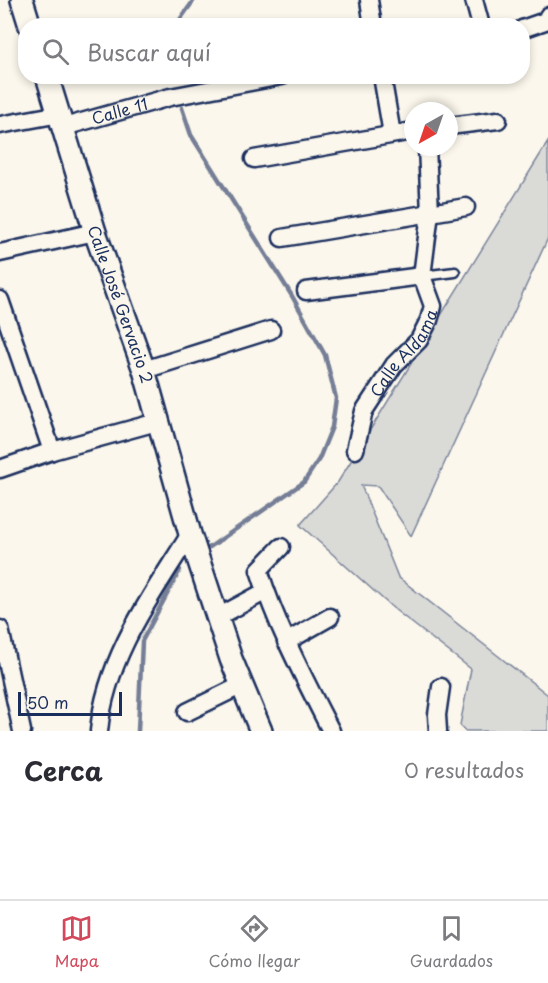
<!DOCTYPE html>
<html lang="es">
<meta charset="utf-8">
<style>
:root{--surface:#fff;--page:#f7f7f7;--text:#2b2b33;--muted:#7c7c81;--line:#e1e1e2;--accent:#d1495b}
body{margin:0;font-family:"Playpen Sans",sans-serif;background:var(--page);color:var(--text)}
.compass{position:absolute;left:404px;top:102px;width:54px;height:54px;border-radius:50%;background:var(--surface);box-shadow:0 3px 9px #0003;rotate:220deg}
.scale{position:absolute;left:18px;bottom:15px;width:104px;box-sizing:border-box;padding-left:6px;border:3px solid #1b2f5e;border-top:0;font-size:16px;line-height:21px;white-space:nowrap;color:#1b2f5e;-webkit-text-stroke:4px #fbf7ec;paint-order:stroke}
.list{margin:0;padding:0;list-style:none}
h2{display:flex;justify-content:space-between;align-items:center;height:78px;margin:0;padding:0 24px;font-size:26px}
h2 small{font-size:20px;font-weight:400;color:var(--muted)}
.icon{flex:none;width:33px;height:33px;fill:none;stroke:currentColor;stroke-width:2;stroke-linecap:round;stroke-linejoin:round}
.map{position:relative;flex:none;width:548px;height:731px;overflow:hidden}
.search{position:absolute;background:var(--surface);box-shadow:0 3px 9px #0003;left:18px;right:18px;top:18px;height:66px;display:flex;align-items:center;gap:15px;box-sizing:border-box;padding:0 21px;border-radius:24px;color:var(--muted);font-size:22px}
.sheet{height:168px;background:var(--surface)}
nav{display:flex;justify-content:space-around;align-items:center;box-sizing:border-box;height:84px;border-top:2px solid var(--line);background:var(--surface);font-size:16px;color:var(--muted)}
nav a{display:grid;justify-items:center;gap:3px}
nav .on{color:var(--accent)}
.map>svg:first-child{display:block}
</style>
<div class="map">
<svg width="548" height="731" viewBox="0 0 548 731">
<rect width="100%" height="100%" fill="#fbf7ec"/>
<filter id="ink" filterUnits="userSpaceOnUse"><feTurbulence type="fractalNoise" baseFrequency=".0167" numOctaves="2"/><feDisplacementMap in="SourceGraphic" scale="12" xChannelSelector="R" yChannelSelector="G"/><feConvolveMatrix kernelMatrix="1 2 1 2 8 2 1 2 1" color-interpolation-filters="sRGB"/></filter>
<g filter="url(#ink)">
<path fill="#dadad7" stroke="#7a849a" stroke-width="1.5" d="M548,142V238L411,536L378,486L361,485L398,577L548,695V731H465L460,725L471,669L394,609L300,525L338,482Z"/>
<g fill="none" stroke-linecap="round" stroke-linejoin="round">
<g stroke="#747e96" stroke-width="4.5">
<path d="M179,26V21L194,0"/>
<path d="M182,108L191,135L292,296L325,355L336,398L332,427L319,459L304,482L210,547"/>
<path d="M138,731L142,641L180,570"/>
</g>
<defs>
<path id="service" d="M422,276L455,272"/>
<g id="minor">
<path d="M369,0L373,26"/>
<path d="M474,0L481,26"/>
<path d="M522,29L548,20V16"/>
<path d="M382,76L392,134"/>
<path d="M0,125L60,114"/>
<path d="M449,126L498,120"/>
<path id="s1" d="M64,127L170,97L282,76"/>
<path d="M254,159L413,131"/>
<path d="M282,238L466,207"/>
<path d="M0,253L95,232"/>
<path d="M306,291L422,276"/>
<path d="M0,300L52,451"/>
<path d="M144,370L271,330"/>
<path id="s2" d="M355,450L364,411L394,365L419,340L429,320L433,306L422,276L430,213L427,147"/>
<path d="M0,469L52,451L157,422"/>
<path d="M281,547L259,570C277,627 304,678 331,731"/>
<path d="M218,617L266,591"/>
<path d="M0,629L22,731"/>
<path d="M286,642L330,617"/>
<path d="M187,712L242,685"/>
<path d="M99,731C106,657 152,595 190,534"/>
<path d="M438,731L437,715L441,687"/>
</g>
<g id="tertiary">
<path d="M22,0L30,26"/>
<path id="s3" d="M47,76L95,232L144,370L190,534L231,659L261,731"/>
</g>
</defs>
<use href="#service" stroke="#1b2f5e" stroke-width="13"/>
<use href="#minor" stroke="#1b2f5e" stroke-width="21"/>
<use href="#tertiary" stroke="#1b2f5e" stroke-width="26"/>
<use href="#service" stroke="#fbf7ec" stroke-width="8"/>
<use href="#minor" stroke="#fbf7ec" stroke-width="16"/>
<use href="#tertiary" stroke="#fbf7ec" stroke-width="21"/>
</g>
</g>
<g text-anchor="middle" stroke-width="4.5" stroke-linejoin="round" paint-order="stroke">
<g font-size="16" fill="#1b2f5e" stroke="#fbf7ec">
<text dy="6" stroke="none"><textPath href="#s1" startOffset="58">Calle 11</textPath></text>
<text dy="6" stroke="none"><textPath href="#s3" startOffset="240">Calle José Gervacio 2</textPath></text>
<text dy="6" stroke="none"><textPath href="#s2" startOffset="111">Calle Aldama</textPath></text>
</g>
</g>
</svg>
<svg class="compass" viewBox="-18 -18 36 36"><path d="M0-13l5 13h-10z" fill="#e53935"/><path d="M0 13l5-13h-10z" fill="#7c7c81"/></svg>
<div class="scale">50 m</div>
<div class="search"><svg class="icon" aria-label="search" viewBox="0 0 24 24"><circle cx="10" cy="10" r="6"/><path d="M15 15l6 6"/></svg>Buscar aquí</div>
</div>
<section class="sheet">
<h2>Cerca<small>0 resultados</small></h2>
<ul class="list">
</ul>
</section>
<nav>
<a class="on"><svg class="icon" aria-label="map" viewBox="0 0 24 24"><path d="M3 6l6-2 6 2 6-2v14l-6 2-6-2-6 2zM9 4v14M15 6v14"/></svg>Mapa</a>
<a><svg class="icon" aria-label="directions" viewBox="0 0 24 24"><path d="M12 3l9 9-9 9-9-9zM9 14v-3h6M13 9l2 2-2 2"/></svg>Cómo llegar</a>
<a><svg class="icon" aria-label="saved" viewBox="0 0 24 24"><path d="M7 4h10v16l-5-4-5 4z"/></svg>Guardados</a>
</nav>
